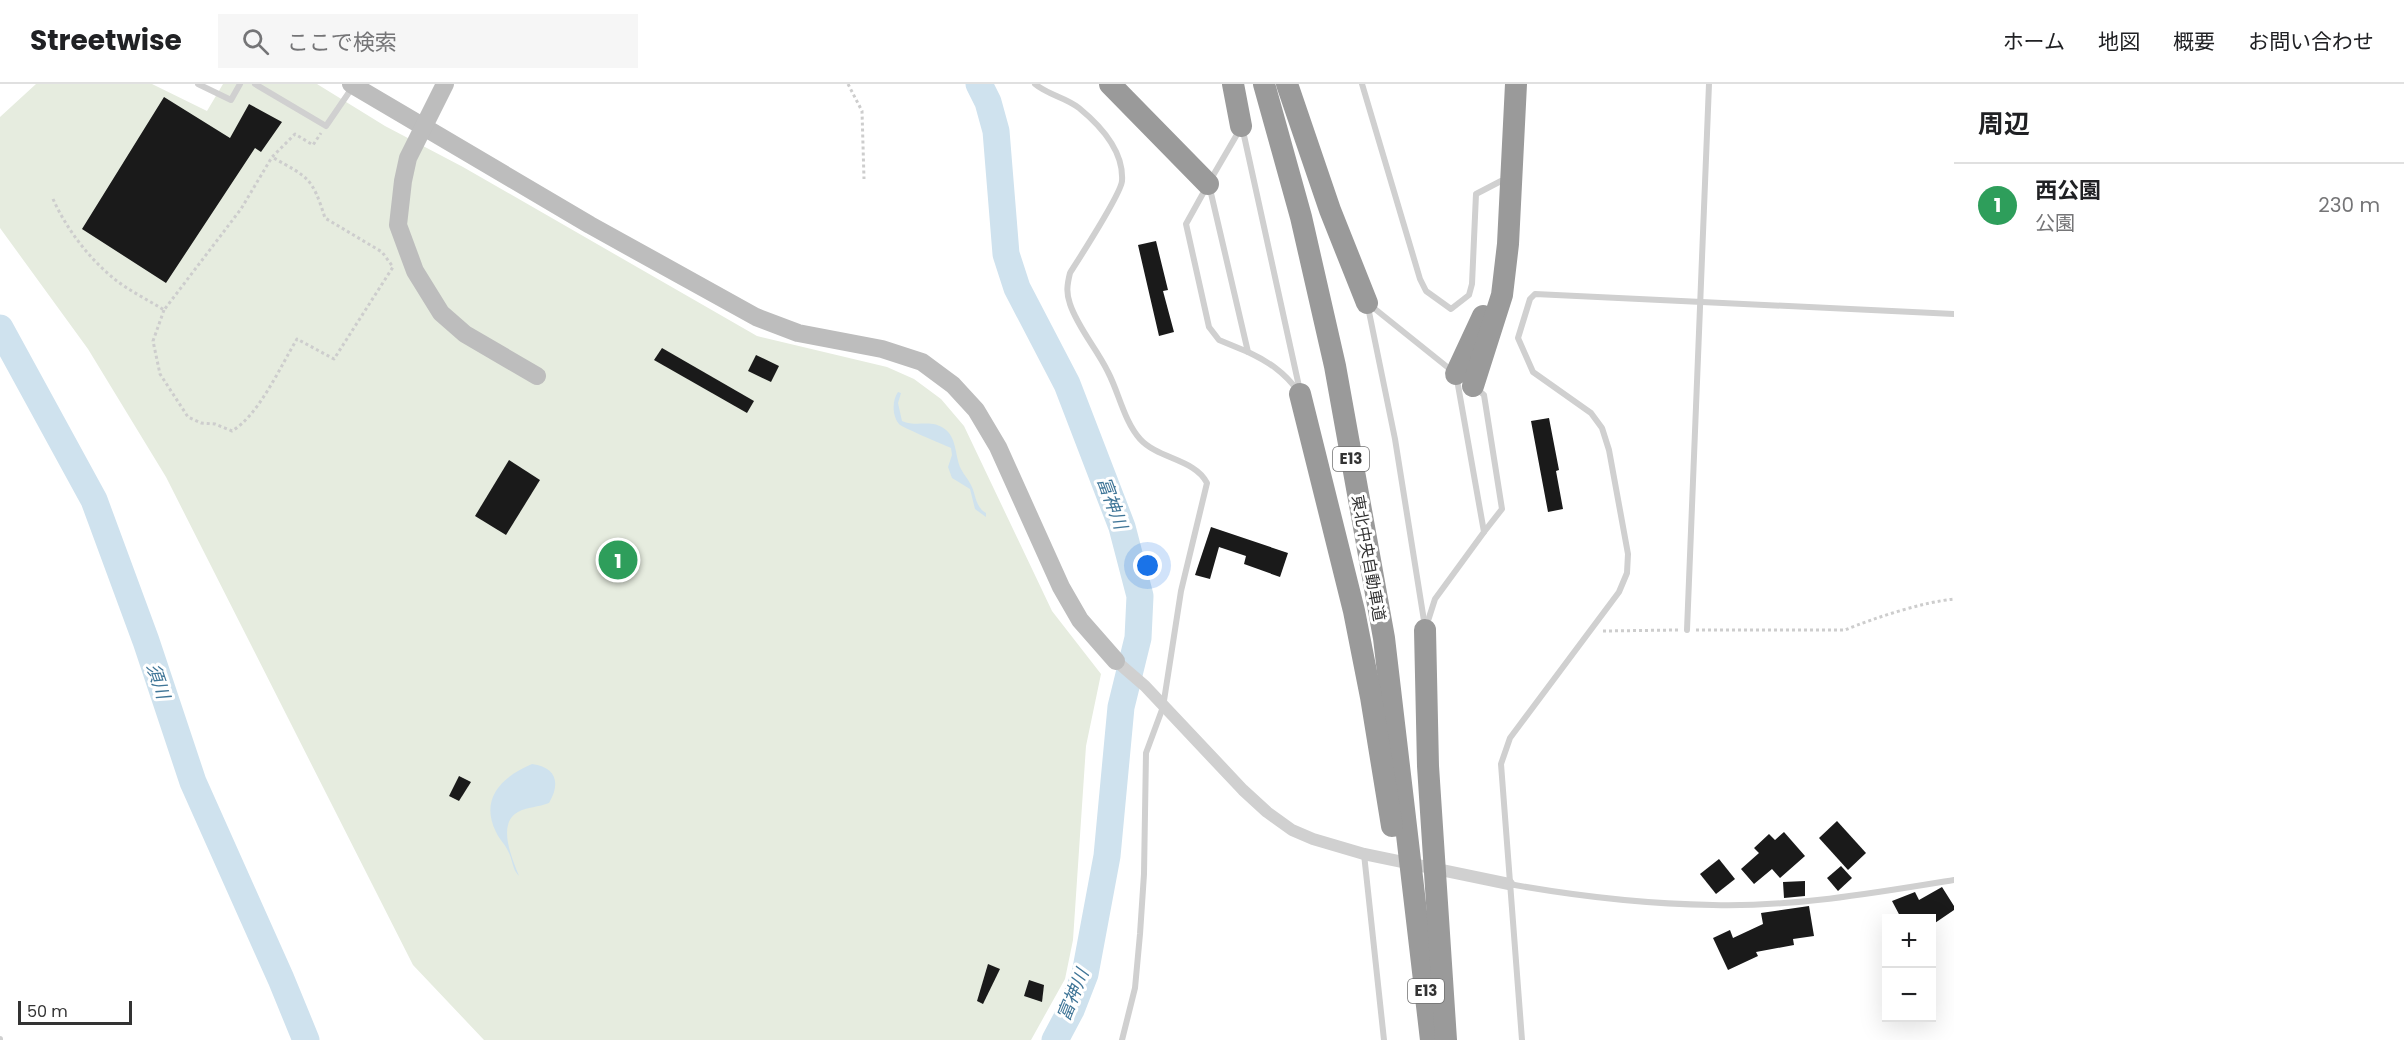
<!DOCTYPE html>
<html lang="ja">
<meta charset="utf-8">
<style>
:root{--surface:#fff;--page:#f6f6f6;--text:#202124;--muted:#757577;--line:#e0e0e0;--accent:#e63946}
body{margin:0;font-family:Poppins,"Noto Sans JP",sans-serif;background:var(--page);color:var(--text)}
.controls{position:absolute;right:18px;bottom:18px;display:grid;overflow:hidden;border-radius:0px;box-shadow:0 6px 24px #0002}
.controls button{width:54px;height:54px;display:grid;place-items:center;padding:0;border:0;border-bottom:2px solid var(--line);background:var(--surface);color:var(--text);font:30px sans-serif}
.scale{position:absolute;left:18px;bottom:15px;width:114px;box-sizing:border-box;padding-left:6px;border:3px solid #333;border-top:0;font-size:16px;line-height:21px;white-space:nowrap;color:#333;-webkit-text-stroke:4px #fff;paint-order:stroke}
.you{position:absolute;left:1148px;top:482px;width:21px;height:21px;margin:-15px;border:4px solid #fff;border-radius:50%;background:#1a73e8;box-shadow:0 0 0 9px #1a73e833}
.badge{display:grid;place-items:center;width:39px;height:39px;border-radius:50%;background:var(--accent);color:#fff;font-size:20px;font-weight:700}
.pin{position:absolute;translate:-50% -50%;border:3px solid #fff;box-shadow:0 2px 6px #0006}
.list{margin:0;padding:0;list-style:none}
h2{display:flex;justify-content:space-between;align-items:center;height:78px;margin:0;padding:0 24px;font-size:26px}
h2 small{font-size:20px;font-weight:400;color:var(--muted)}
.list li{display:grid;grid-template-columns:39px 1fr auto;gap:18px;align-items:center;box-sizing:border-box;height:84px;padding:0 24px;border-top:2px solid var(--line)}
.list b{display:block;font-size:22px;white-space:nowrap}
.list p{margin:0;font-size:20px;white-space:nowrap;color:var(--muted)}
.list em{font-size:20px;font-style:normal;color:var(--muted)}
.icon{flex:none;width:33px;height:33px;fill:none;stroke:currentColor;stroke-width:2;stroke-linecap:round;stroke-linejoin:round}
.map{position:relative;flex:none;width:1954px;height:956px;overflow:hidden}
header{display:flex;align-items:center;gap:36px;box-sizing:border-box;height:84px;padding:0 30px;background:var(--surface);border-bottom:2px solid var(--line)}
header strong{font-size:28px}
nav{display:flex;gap:33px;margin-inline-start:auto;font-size:21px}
.search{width:420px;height:54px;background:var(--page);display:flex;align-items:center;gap:15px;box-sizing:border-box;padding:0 21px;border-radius:0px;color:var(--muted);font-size:22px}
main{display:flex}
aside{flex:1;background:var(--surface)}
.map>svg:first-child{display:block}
</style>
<header>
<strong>Streetwise</strong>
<div class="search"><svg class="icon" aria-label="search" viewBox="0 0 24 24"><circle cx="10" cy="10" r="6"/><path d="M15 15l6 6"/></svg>ここで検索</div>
<nav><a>ホーム</a><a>地図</a><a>概要</a><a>お問い合わせ</a></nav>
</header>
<main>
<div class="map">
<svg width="1954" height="956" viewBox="0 0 1954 956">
<rect width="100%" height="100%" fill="#fff"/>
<path fill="#e6ecdf" d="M36,0H152L207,27L223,0H317L385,42L463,83L757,252L887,283L914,295L941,315L964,342L1052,527L1101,590L1086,662L1073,856L1065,895L1031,956H484L413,881L166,393L88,265L0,144V33Z"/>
<g fill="#cfe2ee">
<path d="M898,308L901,309L898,319L902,337C918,344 931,334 946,346C957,355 955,373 961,385C964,391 968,395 971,401C976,410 975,423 986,429V433L975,425L970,405L952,394L948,383L952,371L951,364C942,360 901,343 899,340C892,332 892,316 898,308Z"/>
<path d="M532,680C556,683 561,699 549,719C539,723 527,723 518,728C496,740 513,776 519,792C512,785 513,776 508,767C505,760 499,755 496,748C479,714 503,692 532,680Z"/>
</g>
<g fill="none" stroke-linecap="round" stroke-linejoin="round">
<g stroke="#cfe2ee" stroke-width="27">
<path d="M979,0L988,18L996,47L1006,170L1017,204L1067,300L1122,443L1140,512L1138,554L1121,623L1107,772L1085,890L1071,926L1055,956"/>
<path d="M0,244L94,416L146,557L193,698L281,895L306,956"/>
</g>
</g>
<g fill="#1a1a1a">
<path d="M164,13L230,54L249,20L282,38L261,68L255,64L166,199L82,145Z"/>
<path d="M1156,157L1168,206L1163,207L1174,248L1159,252L1138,161Z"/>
<path d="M662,264L754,317L747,329L654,276Z"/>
<path d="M756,271L779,282L771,298L748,287Z"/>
<path d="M1549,334L1559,386L1556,387L1563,425L1548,428L1531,337Z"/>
<path d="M509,376L540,396L506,451L475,432Z"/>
<path d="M1211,443L1288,469L1280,493L1244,480L1246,472L1219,463L1210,495L1195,491Z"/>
<path d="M459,692L471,698L459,717L449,712Z"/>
<path d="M1837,737L1866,769L1848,786L1819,754Z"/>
<path d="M1784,748L1805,772L1780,794L1772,785L1754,800L1741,785L1759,769L1754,764L1769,750L1775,756Z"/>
<path d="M1719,775L1735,795L1716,810L1700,790Z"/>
<path d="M1841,782L1852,794L1838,807L1827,794Z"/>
<path d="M1805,797V812L1784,814L1783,798Z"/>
<path d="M1942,803L1954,822V826L1932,841V834H1901L1892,817L1915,808L1919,816Z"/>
<path d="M1809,822L1814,852L1793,855L1794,861L1756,868L1758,872L1728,886L1713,854L1730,846L1733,854L1763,840L1761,829Z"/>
<path d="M988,880L1000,885L983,920L977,917Z"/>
<path d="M1029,896L1044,901L1042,918L1024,912Z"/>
</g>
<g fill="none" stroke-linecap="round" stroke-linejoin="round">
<g stroke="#cdcdcd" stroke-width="3" stroke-dasharray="3 3" stroke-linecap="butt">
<path d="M848,0L862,27L864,95"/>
<path d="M53,115C66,144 88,173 112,193C127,206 147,215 164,226L241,125L272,73L295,50L313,61L321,49"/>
<path d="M164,226L153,257L160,290L188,333L201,339L215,340L232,347C259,331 280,283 297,255L334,275L393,183L382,168L325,134C312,93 309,94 272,73"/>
<path d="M1696,546H1845C1874,534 1923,518 1954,515"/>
<path d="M1603,547L1678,546"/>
</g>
<g stroke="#d0d0d0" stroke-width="6">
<path d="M198,0L231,16L240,0"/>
<path d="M255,0L326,42L352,4"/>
<path d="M1035,0C1048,11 1065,13 1079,24C1101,42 1124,67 1122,97C1121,110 1080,173 1070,189C1067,201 1066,209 1070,220C1078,244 1097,265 1108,288C1119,309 1124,337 1140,355C1158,375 1195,375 1207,399L1181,507L1163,623L1146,669L1144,790L1140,850L1135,904L1122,956"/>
<path d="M1362,0L1420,195L1426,207L1451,225L1469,211L1472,200L1476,110L1501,97"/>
<path d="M1243,47L1300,307"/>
<path d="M1211,95L1239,47"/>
<path d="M1206,104L1186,140L1209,243L1219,256L1248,268"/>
<path d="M1210,105L1248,268C1269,278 1284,288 1298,307"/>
<path d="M1370,221L1456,290L1484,448L1435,515L1426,543"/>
<path d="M1368,223L1395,355L1425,543"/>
<path d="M1476,304L1484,311L1502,425L1484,448"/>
<path d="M1687,546L1709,0"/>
<path d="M1364,770L1384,956"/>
<path d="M1509,800C1576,812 1646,820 1713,821C1794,823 1875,809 1954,796"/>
<path d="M0,955V956"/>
<path d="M1522,956L1501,680L1510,654L1619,508L1627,489L1628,470L1609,366L1602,344L1591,329L1533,288L1518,254L1530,215L1535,210L1954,230"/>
</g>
<path stroke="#d0d0d0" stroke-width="12" d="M1116,577L1145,602L1243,706L1267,728L1292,746L1313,755L1364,770L1509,800"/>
<g stroke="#bdbdbd" stroke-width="18">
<path d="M351,0L590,141L756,233L798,249L882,265L922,278L953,301L976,326L998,363L1061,503L1080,536L1116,577"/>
<path d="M445,0L408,74L403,97L398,141L415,187L441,229L465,250L537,292"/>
</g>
<g stroke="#9a9a9a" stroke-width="22">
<path d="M1110,0L1208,100"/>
<path d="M1233,0L1241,42"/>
<path d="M1264,0L1301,133L1335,282L1384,554L1431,956"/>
<path d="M1287,0L1330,126L1367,219"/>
<path d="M1456,290L1483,232"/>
<path d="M1473,302L1502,211L1508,160L1516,0"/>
<path d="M1300,310L1354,527L1371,613L1392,742"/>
<path d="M1425,546L1428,682L1446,956"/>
</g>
</g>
<g text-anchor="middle" stroke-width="6" stroke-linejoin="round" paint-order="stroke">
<g fill="#fff" stroke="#707070" stroke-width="1.5">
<rect x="1333" y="363" width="36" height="24" rx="4.5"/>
<rect x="1408" y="895" width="36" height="24" rx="4.5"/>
</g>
<g font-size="15" font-weight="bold" fill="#333">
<text x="1351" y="380">E13</text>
<text x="1426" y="912">E13</text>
</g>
<g font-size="16" fill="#333" stroke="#fff">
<text transform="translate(1369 474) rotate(80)" y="6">東北中央自動車道</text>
</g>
<g font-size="18" font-style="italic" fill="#3f7597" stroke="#fff">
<text transform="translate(1112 419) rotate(70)" y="6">富神川</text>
<text transform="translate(158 597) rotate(71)" y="6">須川</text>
<text transform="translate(1073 911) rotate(-68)" y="6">富神川</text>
</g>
</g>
</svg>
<div class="controls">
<button>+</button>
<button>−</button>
</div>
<div class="scale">50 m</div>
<div class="you"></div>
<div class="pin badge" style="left:618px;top:476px;background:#2e9e5b">1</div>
</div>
<aside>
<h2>周辺<small></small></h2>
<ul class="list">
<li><span class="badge" style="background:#2e9e5b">1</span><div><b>西公園</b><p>公園</p></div><em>230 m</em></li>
</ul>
</aside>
</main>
